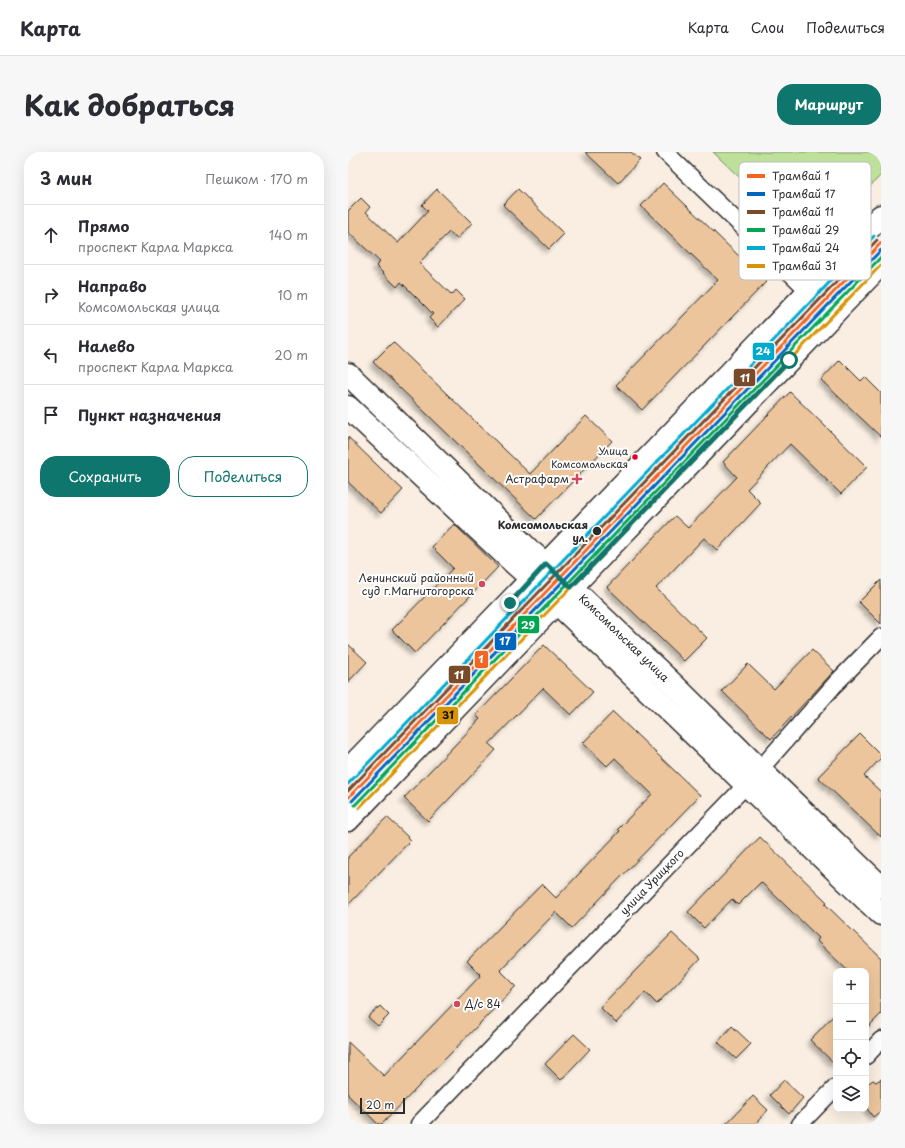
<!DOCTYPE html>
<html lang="ru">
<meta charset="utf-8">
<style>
:root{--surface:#fff;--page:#f7f7f7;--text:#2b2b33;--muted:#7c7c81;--line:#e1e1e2;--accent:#0f766e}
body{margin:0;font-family:"Playpen Sans",sans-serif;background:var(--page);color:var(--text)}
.controls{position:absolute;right:12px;bottom:12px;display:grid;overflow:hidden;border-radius:8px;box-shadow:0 4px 16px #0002}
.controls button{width:36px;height:36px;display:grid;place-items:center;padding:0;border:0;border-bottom:1px solid var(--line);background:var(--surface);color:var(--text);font:20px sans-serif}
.scale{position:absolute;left:12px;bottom:10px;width:45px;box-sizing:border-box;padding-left:4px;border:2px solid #2b2b2b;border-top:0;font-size:11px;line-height:14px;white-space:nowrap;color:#2b2b2b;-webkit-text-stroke:3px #fff;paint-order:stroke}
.stop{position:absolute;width:12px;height:12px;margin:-9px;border:3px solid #0f766e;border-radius:50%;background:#fff}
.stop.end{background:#0f766e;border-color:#fff;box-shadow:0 1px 4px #0008}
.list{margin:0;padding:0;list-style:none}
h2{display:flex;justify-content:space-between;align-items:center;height:52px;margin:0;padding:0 16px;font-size:17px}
h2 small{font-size:13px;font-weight:400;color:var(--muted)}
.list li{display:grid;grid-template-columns:26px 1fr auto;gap:12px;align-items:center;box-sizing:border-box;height:60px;padding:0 16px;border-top:1px solid var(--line)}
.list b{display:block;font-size:15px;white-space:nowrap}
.list p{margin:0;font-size:13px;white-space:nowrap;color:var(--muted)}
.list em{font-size:13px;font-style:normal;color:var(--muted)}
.actions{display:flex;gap:8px;padding:12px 16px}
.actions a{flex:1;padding:9px 0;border:1px solid var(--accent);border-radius:16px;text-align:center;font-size:14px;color:var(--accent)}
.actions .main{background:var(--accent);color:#fff}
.icon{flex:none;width:22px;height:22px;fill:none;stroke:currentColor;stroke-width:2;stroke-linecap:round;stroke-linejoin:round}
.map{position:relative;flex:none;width:533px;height:972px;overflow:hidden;border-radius:16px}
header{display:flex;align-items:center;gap:24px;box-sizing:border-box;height:56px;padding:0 20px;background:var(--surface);border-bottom:1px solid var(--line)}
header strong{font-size:19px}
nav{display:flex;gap:22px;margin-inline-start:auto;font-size:14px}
.intro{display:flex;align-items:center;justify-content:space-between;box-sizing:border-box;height:96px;padding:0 24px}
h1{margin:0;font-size:28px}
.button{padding:10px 18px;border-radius:16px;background:var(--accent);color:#fff;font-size:14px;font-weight:700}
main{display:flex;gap:24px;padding:0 24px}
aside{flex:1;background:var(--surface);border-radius:16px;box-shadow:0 4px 16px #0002}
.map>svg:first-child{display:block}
</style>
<header>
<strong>Карта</strong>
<nav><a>Карта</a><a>Слои</a><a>Поделиться</a></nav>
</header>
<div class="intro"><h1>Как добраться</h1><a class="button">Маршрут</a></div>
<main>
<aside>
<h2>3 мин<small>Пешком · 170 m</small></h2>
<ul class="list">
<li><svg class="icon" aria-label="ahead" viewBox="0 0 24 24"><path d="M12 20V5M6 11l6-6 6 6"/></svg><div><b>Прямо</b><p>проспект Карла Маркса</p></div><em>140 m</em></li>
<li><svg class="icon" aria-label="right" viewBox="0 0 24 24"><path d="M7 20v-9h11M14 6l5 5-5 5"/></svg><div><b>Направо</b><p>Комсомольская улица</p></div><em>10 m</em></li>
<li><svg class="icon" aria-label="left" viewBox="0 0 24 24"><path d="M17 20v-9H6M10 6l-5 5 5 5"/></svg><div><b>Налево</b><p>проспект Карла Маркса</p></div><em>20 m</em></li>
<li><svg class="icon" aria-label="arrive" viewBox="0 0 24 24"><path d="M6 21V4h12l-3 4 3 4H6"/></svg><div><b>Пункт назначения</b></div></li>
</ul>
<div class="actions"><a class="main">Сохранить</a><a>Поделиться</a></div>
</aside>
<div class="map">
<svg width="533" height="972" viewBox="0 0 533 972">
<defs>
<filter id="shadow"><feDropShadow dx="-3.5" dy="3.5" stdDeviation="2" flood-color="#0004"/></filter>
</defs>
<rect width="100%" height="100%" fill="#f9eee1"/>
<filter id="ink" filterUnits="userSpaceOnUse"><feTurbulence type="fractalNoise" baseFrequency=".025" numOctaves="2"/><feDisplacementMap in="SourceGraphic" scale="8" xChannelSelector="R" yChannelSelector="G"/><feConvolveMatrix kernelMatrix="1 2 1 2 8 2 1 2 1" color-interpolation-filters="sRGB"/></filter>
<g filter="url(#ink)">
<path fill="#bde09a" stroke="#748662" d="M365,0H533V23L464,95Z"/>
<g fill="#ecc59c" stroke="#2b2b2b" filter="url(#shadow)">
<path d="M237,0H283L292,8L270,31Z"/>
<path d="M315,31L418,130L294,258L268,233L370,128L293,54Z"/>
<path d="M89,37L124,71L109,87L101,80L71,111L104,143L108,138L117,147L90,175L81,166L85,162L53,130L49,135L28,114L32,110L0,80V59L13,46L22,55L18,60L50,91L80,59L74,53Z"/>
<path d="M170,37L216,82L201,97L155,53Z"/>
<path d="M45,190L182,322L238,264L264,289L188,367L25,210Z"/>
<path d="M492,208L513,229L517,225L533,241V285L473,228Z"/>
<path d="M442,240L519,315L493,342L442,292L399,337L413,351L369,398L356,386L308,436L359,486L336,509L259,435L327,364L340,376L389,325L375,310Z"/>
<path d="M0,285L55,338L33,361L0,330Z"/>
<path d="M106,372L150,415L67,501L44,478L105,416L84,395Z"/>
<path d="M533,428V472L511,450Z"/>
<path d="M0,492L19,510L0,530Z"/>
<path d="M196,493L245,540L223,563L195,536L141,592L148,598L80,669L56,646L132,567L128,563Z"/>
<path d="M464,498L486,519L423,587L374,539L400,512L426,537Z"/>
<path d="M265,560L352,643L224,776L208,760L152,818L168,834L34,972H30L0,943V890L36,924L133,823L119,809L194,732L208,746L272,679L270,677L304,642L267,606L259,614L235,591Z"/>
<path d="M512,582L533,603V606L516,624L533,640V685L470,625Z"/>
<path d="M39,665L63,688L0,753V705Z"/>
<path d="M412,685L479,750L477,752L533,806V862L518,877V819H500L469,789L471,786L413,730L390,753L384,747L356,776L340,760Z"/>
<path d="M324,781L352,807L309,852L297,840L268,871L252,855Z"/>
<path d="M32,854L41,863L30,874L20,865Z"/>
<path d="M488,861V913L462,888Z"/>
<path d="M384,874L403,892L388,907L370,890Z"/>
<path d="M226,882L242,897L213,928L197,912Z"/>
<path d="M533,927V959L525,965L518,955V933L525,928L528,930Z"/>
<path d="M436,928L455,946L441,962L422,943Z"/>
<path d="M405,944L420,958L407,972H378Z"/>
</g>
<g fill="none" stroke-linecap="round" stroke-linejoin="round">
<defs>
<g id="minor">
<path d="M317,0L461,139"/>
<path d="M518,904L533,888"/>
<path d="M71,972L399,632L489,530L533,485"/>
<path d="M452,972L488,935"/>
</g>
<g id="secondary">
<path d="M0,222L181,398L207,420L331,538L411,617L533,735"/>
<path d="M0,255L167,412L184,427L533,762"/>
<path d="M0,618L533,64"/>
<path d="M0,668L533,112"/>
</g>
</defs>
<use href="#minor" stroke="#2b2b2b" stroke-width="19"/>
<use href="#secondary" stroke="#2b2b2b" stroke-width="25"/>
<use href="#minor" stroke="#fff" stroke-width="16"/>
<use href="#secondary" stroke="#fff" stroke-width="22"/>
<defs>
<path id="tram-1" d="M0,646L533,91"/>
<path id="tram-2" d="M4,649L533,98"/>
<path id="tram-3" d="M0,639L529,88"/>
<path id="tram-4" d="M7,653L533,105"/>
<path id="tram-5" d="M0,632L526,84"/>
<path id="tram-6" d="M11,656L533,113"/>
</defs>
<use href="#tram-1" stroke="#fff" stroke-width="6"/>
<use href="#tram-2" stroke="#fff" stroke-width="6"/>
<use href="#tram-3" stroke="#fff" stroke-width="6"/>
<use href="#tram-4" stroke="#fff" stroke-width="6"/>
<use href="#tram-5" stroke="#fff" stroke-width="6"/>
<use href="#tram-6" stroke="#fff" stroke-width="6"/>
<use href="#tram-1" stroke="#f26522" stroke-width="3"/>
<use href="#tram-2" stroke="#0065bd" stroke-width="3"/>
<use href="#tram-3" stroke="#7a4b2a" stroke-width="3"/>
<use href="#tram-4" stroke="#00a651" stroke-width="3"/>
<use href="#tram-5" stroke="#00a9ce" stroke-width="3"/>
<use href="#tram-6" stroke="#d89406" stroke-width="3"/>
</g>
</g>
<g fill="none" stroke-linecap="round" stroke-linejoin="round" filter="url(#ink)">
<path stroke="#0f766e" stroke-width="5" d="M162,451L198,412L223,435L441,208"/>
</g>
<circle fill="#e4002b" stroke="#fff" stroke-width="1.5" cx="287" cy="305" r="3.5"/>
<g fill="#d1495b" stroke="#fff" stroke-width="1.5">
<path d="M227 321h4v4h4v4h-4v4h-4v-4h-4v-4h4z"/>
<circle cx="134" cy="432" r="4"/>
<circle cx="109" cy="852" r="4"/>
</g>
<circle fill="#2b2b2b" stroke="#fff" stroke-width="1.5" cx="249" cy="379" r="5"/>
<g text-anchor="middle" stroke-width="4" stroke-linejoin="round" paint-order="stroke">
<g font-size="10" fill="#2b2b2b" stroke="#fff" text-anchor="end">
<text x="280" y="303">Улица<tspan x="280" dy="13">Комсомольская</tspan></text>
</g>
<g font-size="11" fill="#2b2b2b" stroke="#fff" text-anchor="end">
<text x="221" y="331">Астрафарм</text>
<text x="126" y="430">Ленинский районный<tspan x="126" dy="13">суд г.Магнитогорска</tspan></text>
<text x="117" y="856" text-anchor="start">Д/с 84</text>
</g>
<g font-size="11" font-weight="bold" fill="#2b2b2b" stroke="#fff" text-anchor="end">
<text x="240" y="377">Комсомольская<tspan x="240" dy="13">ул.</tspan></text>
</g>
<g font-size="11" fill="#2b2b2b" stroke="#fff">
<text transform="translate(276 486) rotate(44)" y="4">Комсомольская улица</text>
<text transform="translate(304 730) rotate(-46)" y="4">улица Урицкого</text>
</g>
</g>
<rect x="391" y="10" width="132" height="118" rx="6" fill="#fff" stroke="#bfbfbf" stroke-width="1"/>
<rect x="399" y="22" width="18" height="4" fill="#f26522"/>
<rect x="399" y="40" width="18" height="4" fill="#0065bd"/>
<rect x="399" y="58" width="18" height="4" fill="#7a4b2a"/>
<rect x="399" y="76" width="18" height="4" fill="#00a651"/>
<rect x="399" y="94" width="18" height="4" fill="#00a9ce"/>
<rect x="399" y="112" width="18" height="4" fill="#d89406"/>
<g font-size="11" fill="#2b2b2b">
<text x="424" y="28">Трамвай 1</text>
<text x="424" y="46">Трамвай 17</text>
<text x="424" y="64">Трамвай 11</text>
<text x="424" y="82">Трамвай 29</text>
<text x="424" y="100">Трамвай 24</text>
<text x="424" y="118">Трамвай 31</text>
</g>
<g stroke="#fff" stroke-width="1.5">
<rect x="404" y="190" width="23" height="19" rx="4" fill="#00a9ce"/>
<rect x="385" y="216" width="23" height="19" rx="4" fill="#7a4b2a"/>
<rect x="169" y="463" width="23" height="19" rx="4" fill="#00a651"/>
<rect x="146" y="480" width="23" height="19" rx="4" fill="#0065bd"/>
<rect x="126" y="498" width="15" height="19" rx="4" fill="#f26522"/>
<rect x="100" y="513" width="23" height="19" rx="4" fill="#7a4b2a"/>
<rect x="88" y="554" width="23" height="19" rx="4" fill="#d89406"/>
</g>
<g font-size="11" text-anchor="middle" font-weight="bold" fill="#fff">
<text x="415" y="203">24</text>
<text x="397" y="230">11</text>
<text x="180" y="477">29</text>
<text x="157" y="493">17</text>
<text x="133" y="511">1</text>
<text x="111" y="527">11</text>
</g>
<g font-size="11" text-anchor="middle" font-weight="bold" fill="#111">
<text x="100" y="567">31</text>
</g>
</svg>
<div class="controls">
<button>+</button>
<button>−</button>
<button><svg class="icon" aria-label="locate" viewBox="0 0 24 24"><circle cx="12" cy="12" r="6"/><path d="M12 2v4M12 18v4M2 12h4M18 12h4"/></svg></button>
<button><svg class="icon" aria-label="layers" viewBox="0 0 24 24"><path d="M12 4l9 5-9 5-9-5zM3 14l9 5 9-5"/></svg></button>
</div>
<div class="scale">20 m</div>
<div class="stop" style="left:441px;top:208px"></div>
<div class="stop end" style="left:162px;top:451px"></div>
</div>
</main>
